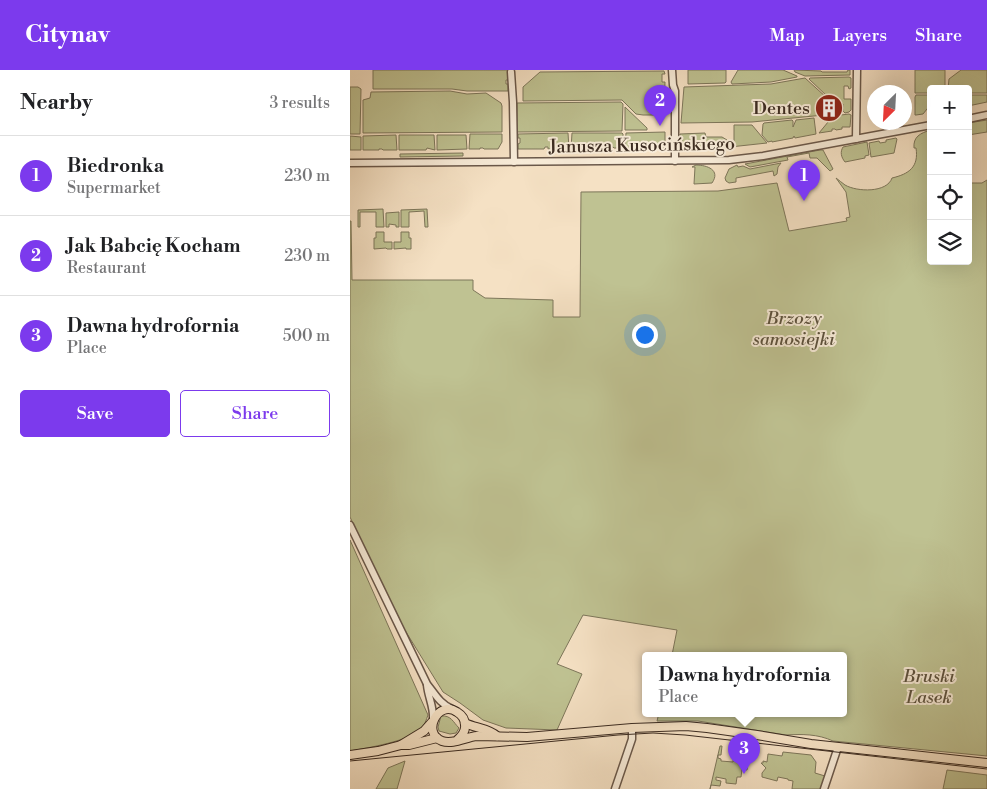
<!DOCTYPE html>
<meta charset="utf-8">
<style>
:root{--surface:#fff;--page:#f6f6f6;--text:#202124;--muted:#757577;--line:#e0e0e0;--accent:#7c3aed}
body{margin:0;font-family:"Libre Bodoni",serif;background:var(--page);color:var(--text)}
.controls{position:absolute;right:15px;top:15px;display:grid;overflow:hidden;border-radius:5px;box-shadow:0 5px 20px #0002}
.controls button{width:45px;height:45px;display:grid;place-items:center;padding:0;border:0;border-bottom:1px solid var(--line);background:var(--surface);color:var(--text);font:25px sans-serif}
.compass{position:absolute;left:517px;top:15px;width:45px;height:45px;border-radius:50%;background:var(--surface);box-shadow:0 5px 20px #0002;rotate:204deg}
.you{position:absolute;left:294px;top:264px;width:18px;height:18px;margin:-12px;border:4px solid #fff;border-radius:50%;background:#1a73e8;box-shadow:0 0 0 8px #1a73e833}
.badge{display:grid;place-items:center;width:32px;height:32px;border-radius:50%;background:var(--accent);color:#fff;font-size:16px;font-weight:700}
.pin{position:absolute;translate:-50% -41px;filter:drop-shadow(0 1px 2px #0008)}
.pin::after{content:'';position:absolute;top:26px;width:18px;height:15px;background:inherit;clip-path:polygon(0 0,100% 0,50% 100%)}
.popup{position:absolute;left:292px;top:582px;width:205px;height:65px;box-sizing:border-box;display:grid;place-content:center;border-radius:5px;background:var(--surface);filter:drop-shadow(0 1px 4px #0005);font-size:16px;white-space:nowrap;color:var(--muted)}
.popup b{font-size:19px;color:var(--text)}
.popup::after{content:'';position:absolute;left:50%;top:100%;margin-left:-10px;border:10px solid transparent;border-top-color:var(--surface)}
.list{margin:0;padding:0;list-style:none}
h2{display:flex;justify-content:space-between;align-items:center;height:65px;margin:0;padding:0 20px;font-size:21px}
h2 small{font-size:16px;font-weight:400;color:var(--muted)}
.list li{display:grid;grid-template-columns:32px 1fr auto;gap:15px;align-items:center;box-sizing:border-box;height:80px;padding:0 20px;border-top:1px solid var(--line)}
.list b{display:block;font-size:19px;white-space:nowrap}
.list p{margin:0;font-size:16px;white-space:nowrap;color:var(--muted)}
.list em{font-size:16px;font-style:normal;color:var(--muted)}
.actions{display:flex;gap:10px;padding:15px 20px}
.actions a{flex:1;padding:11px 0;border:1px solid var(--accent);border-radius:5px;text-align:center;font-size:18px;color:var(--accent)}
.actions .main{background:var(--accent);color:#fff}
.icon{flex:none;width:28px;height:28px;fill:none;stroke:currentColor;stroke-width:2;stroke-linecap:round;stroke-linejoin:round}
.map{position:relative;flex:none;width:637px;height:719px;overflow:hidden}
header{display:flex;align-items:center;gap:30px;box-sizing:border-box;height:70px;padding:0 25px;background:var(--accent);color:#fff}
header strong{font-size:24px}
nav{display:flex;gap:28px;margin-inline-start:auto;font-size:18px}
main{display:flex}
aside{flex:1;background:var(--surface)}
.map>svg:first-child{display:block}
</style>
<header>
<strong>Citynav</strong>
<nav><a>Map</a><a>Layers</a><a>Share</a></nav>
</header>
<main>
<aside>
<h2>Nearby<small>3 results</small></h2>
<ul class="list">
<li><span class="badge">1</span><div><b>Biedronka</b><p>Supermarket</p></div><em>230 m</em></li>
<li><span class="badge">2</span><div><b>Jak Babcię Kocham</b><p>Restaurant</p></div><em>230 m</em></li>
<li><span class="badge">3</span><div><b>Dawna hydrofornia</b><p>Place</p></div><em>500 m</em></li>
</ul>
<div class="actions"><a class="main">Save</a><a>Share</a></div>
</aside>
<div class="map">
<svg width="637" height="719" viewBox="0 0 637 719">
<rect width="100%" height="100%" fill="#f5e1c4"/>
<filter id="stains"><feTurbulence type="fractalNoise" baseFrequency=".004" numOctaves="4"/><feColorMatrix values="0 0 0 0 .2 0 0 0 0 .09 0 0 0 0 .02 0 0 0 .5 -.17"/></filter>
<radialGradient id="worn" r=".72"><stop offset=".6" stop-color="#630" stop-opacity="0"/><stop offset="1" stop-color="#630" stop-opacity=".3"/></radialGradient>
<g fill="#bfc292" stroke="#7d765a">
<path d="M23,0H158V10H156V14H158V21H117L102,19H23Z"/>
<path d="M338,0H376V12L375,13L338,14Z"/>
<path d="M388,0H433L447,6V7L421,12L382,14L381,12Z"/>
<path d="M444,0L471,1L472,2H497L498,0H500V5L455,6L445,2Z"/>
<path d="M565,0H595V19H581V23H565Z"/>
<path d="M611,0H637V23H618V19H598L599,9Z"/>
<path d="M314,1L315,4H312V12H315L314,45H293L286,44L272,30L173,31V17L190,2Z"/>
<path d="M499,7L501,8V18L499,19L498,16H494V29H501V40L499,42L495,43L493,41V34H486V30L478,27L459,9L460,8Z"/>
<path d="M455,8L477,28L484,32H474V45L402,52L331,53L334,17L421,14Z"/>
<path d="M0,17H8L11,19L10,64H0Z"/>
<path d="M100,21L117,24L136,23L151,33L152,36V62L13,63V30L20,28L21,22Z"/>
<path d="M566,25H581V34L573,44L566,45H565V27Z"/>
<path d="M618,25H637V32L618,36Z"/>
<path d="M271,32L273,34L272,61L167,62V33Z"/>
<path d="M275,37L297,58V60H275Z"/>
<path d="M499,44L501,45L500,57H492V59L486,60L485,59H482V61L469,63L483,46Z"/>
<path d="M464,48L466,64L445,68L444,66L443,68L422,72V71L418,72L412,65L413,54L414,53L442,50L443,51V57L446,50Z"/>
<path d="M637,50V62L618,65V53Z"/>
<path d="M384,55H402L417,73L380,77V75L384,71Z"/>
<path d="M581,60V81L579,82L581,91V191H618V113H632L637,110V686L483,671C468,664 452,664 436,665L348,651H307L309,643H493V585H322L327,560L233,545L207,594L232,604L207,660L156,658L133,650L110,633L93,622L48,549L0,447V151H1L2,210H123V220L135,228L203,230V247H230L231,122L368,121L427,113L439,161L497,151L496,148L500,147L496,122L486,108C489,110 492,113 495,115C507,122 537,123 542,108C559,104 569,97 566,78H564C563,67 570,63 581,60Z"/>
<path d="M315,62V78H275L276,63Z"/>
<path d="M218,63L219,79H198V77H195L194,79H168V74L170,73V68H168V64Z"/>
<path d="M222,63H272L273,64V78H264L263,77H260V78L221,79Z"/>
<path d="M355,63L356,67H372L377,70V77H371V76H368V77L332,78V68H330V64Z"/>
<path d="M120,64H152V72L148,79H134L133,78H130V79H119Z"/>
<path d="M46,65L47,80H33L32,79H29V80H13V66Z"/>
<path d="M49,65H84L85,80L77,78L76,80H49Z"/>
<path d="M87,65H116L117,79L87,80Z"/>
<path d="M0,66L11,67V80H0Z"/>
<path d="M546,68L547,69L544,83L521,87L519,73L529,71L530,73L536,72V70Z"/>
<path d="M517,72L519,85L515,86V88L495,92C491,87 490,82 493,77Z"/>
<path d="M470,80H473L483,99L480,101L467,88H460L459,83L437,87L438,90L400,97L395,94Z"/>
<path d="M113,83V86L50,87V84Z"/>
<path d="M431,93L428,97L427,104L424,106L423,101L386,108V112L379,113L376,111L375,108L379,99L387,95L388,97L393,96L400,99Z"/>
<path d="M346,95C357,95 371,100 362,113L344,114L345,97H342Z"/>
<path d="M33,139L34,157H26V142H10V157H8V140Z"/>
<path d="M77,139L78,157H75L74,141L59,142V157H51V140Z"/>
<path d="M49,142V157H46V155L39,154V157H36V143Z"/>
<path d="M26,162H34V172H42V179H37L36,178L24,179V168H26Z"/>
<path d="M51,162H59V168H61V179H56V178L44,179V172H51Z"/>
<path d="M0,470L78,645C76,650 75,655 71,659C60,671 17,678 0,681Z"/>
<path d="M91,646C101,645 103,652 109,658L106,663L100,664L89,661L88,657Z"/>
<path d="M370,676H372L371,685H368V688L371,689V691L383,692L384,683L381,682V678H389L388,691L398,692L397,700L392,699L391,707H387L386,714L376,713V709L366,707V710L371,711L370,716L361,715L360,719Z"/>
<path d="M433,682L461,685L466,692L465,703L475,706L470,719H442L443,711L438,710V709L428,707L427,711L412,707V703L416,698L411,693H413V691L417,692L418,684L432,686Z"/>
<path d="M55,691L47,719H26L38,698Z"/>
<path d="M597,700L637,705V719H593Z"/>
</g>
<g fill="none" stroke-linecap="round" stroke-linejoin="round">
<defs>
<g id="minor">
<path d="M322,0L323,15L325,21V91"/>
<path d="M161,2L163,32L164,92"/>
<path d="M618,49L637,45"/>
<path d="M506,69L507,0"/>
<path d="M0,93L379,90L413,86L581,55"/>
<path d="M0,455L77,614C85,624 90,634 102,639"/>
<path d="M77,615C78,627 84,637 83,649"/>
<path d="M265,719L282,669V658"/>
<path d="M474,719L488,677"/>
</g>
<g id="major">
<path d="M115,653C125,658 138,658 147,666"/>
<path d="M106,671C111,667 116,662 115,655C115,650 112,645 107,642C88,629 71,663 92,671C103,675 116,667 127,666L177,667L282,658L336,656L357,658L407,665L461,674L637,693"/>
<path d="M51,675H59L87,668"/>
<path d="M0,685L28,681L51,675L74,661L82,652"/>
</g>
</defs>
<use href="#minor" stroke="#6a584a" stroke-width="9"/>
<use href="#major" stroke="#3b2b21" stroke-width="10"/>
<use href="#minor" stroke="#f8ecd9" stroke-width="6"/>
<use href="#major" stroke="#f5e1c4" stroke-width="8"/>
<path stroke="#3b2b21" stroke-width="1" d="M0,691L268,665L303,663L335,665L637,699"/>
</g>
<defs>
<symbol id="building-disc" viewBox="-11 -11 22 22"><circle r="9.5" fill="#8f2418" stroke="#f8ecd9"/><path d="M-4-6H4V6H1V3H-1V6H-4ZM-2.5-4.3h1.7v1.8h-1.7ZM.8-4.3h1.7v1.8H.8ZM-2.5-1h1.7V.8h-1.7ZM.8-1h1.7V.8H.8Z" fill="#fff"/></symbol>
</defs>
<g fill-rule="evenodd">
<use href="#building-disc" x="463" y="22" width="32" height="32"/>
</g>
<g text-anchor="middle" stroke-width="4" stroke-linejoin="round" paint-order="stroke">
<g font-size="18" fill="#3b2b21" stroke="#f8ecd9" text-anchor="end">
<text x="460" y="44">Dentes</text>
</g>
<g font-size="18" fill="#3b2b21" stroke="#f8ecd9">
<text transform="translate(292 75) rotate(-1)" y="6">Janusza Kusocińskiego</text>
</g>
<g font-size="18" font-style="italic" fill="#5c513d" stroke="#f8ecd9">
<text x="444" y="254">Brzozy<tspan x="444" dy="21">samosiejki</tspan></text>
<text x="579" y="612">Bruski<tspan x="579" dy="21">Lasek</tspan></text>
</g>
</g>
<rect width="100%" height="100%" filter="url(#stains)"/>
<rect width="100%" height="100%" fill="url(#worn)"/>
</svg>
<div class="controls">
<button>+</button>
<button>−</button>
<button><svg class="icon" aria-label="locate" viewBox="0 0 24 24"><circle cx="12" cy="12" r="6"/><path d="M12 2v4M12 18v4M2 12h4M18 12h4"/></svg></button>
<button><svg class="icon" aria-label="layers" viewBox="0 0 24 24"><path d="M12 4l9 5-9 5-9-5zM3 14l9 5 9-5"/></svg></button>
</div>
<svg class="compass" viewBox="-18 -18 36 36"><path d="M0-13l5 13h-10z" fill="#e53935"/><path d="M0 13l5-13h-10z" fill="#757577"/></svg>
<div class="you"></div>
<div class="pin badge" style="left:454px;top:131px">1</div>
<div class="pin badge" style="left:310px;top:56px">2</div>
<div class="pin badge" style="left:394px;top:704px">3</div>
<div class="popup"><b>Dawna hydrofornia</b>Place</div>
</div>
</main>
